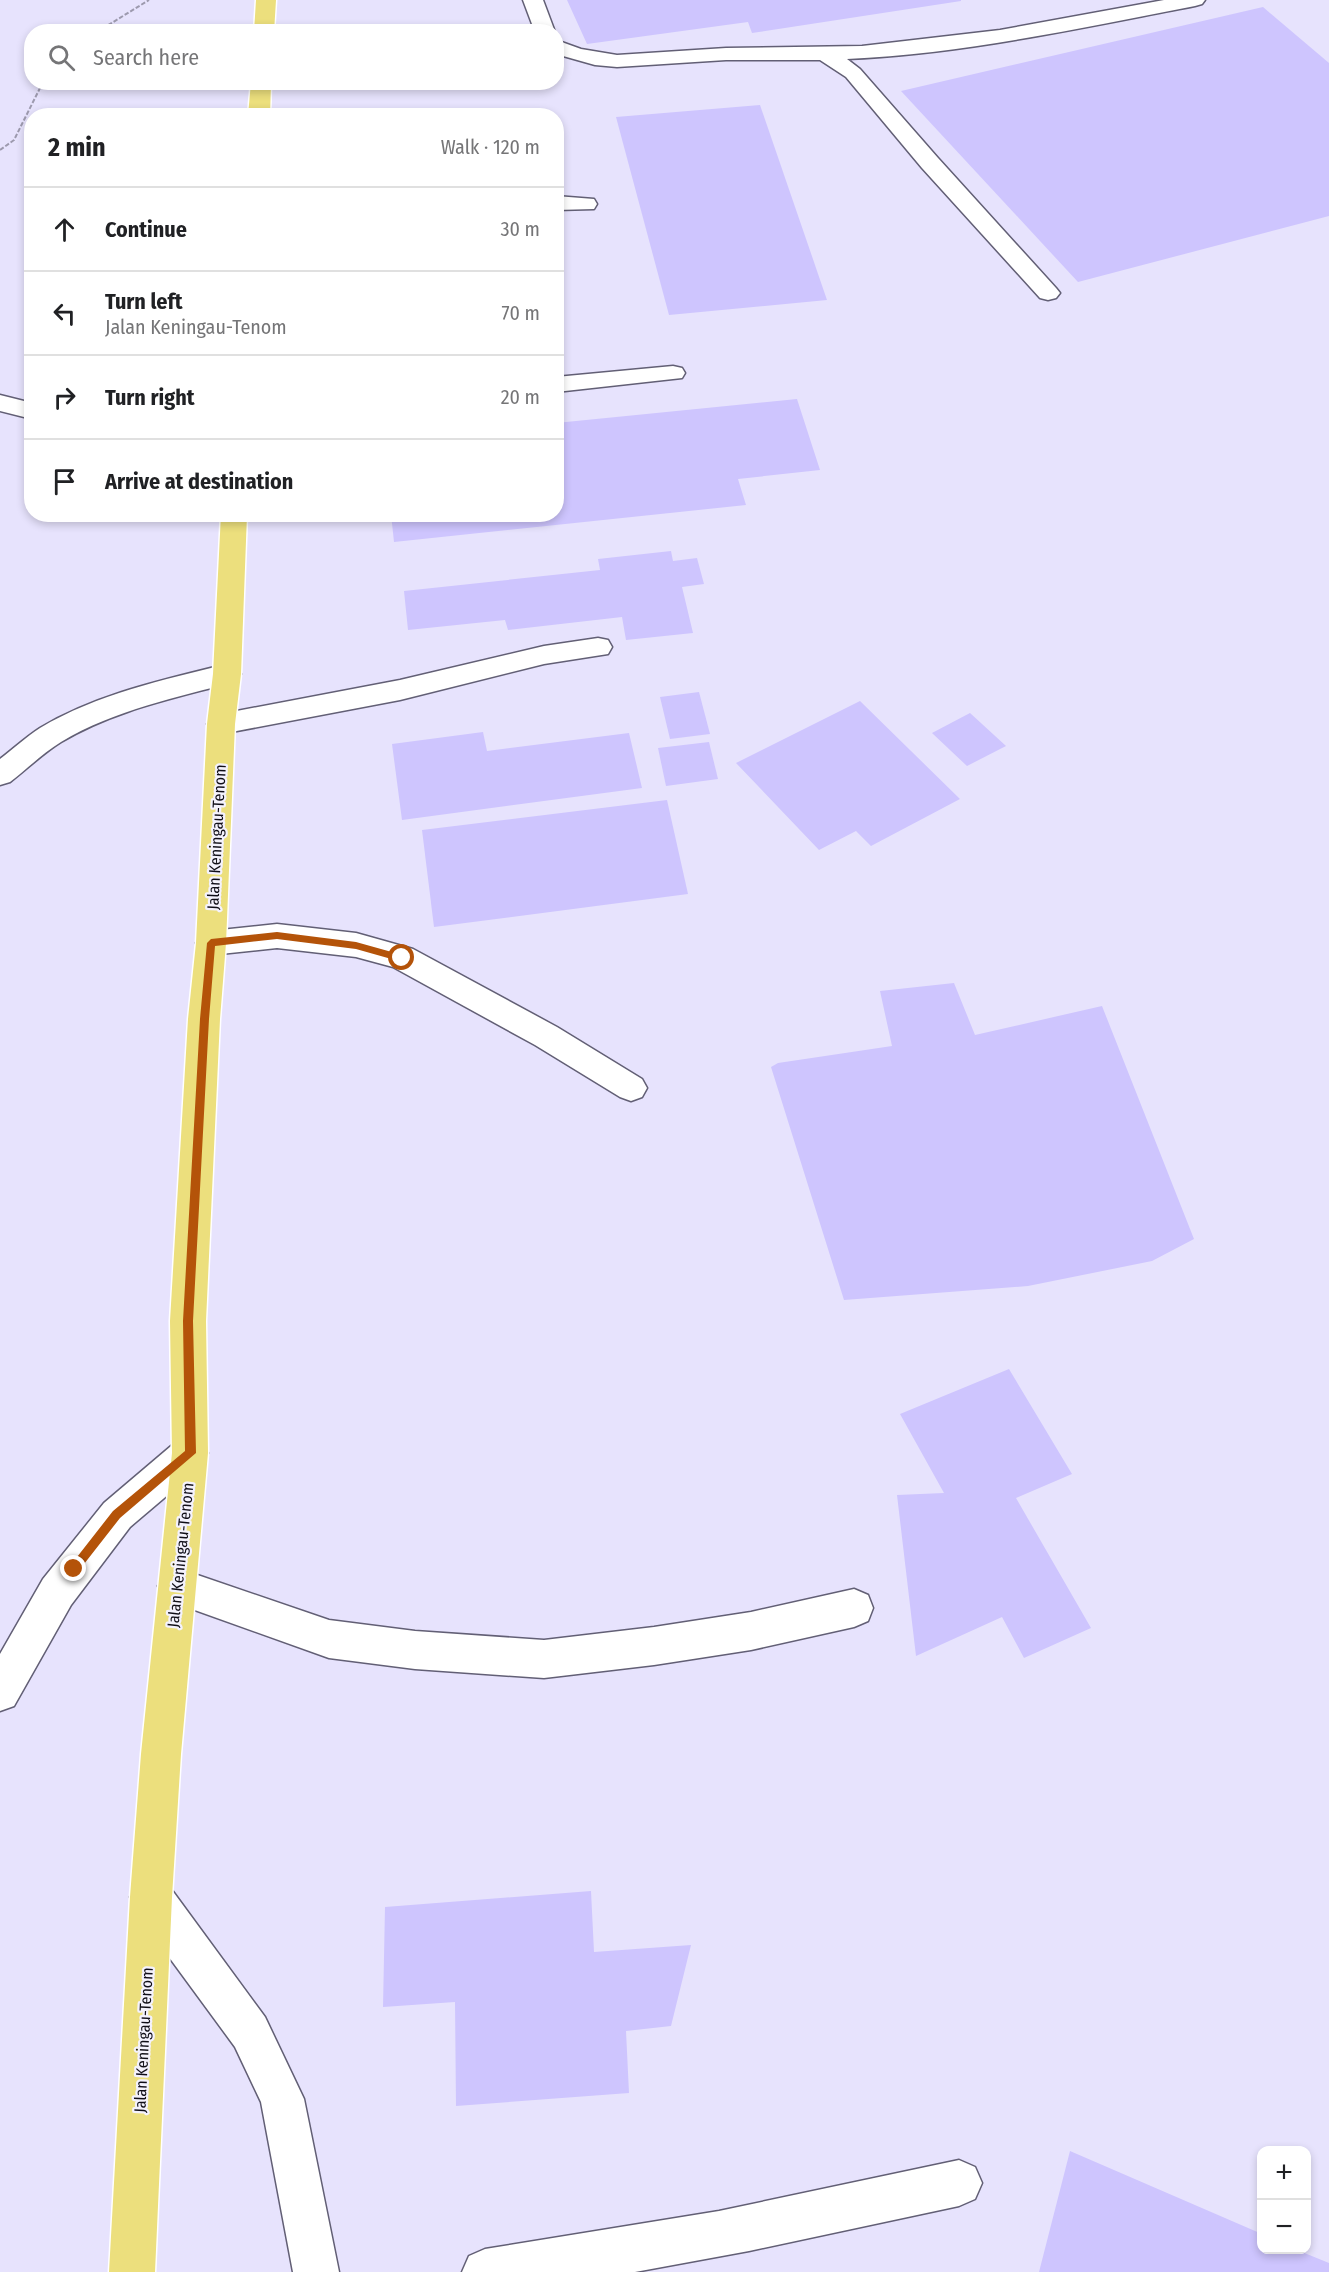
<!DOCTYPE html>
<meta charset="utf-8">
<style>
:root{--surface:#fff;--page:#f6f6f6;--text:#202124;--muted:#757577;--line:#e0e0e0}
body{margin:0;font-family:"Fira Sans Condensed",sans-serif;background:var(--page);color:var(--text)}
.controls{position:absolute;right:18px;bottom:18px;display:grid;overflow:hidden;border-radius:12px;box-shadow:0 3px 9px #0003}
.controls button{width:54px;height:54px;display:grid;place-items:center;padding:0;border:0;border-bottom:2px solid var(--line);background:var(--surface);color:var(--text);font:30px sans-serif}
.stop{position:absolute;width:18px;height:18px;margin:-14px;border:4px solid #b45309;border-radius:50%;background:#fff}
.stop.end{background:#b45309;border-color:#fff;box-shadow:0 2px 6px #0008}
.list{margin:0;padding:0;list-style:none}
h2{display:flex;justify-content:space-between;align-items:center;height:78px;margin:0;padding:0 24px;font-size:26px}
h2 small{font-size:20px;font-weight:400;color:var(--muted)}
.list li{display:grid;grid-template-columns:39px 1fr auto;gap:18px;align-items:center;box-sizing:border-box;height:84px;padding:0 24px;border-top:2px solid var(--line)}
.list b{display:block;font-size:22px;white-space:nowrap}
.list p{margin:0;font-size:20px;white-space:nowrap;color:var(--muted)}
.list em{font-size:20px;font-style:normal;color:var(--muted)}
.icon{flex:none;width:33px;height:33px;fill:none;stroke:currentColor;stroke-width:2;stroke-linecap:round;stroke-linejoin:round}
.map{position:relative;flex:none;width:1329px;height:2272px;overflow:hidden}
.search{position:absolute;background:var(--surface);box-shadow:0 3px 9px #0003;left:24px;top:24px;width:540px;height:66px;display:flex;align-items:center;gap:15px;box-sizing:border-box;padding:0 21px;border-radius:24px;color:var(--muted);font-size:22px}
.panel{position:absolute;background:var(--surface);box-shadow:0 3px 9px #0003;left:24px;top:108px;width:540px;height:414px;border-radius:24px}
.map>svg:first-child{display:block}
</style>
<div class="map">
<svg width="1329" height="2272" viewBox="0 0 1329 2272">
<rect width="100%" height="100%" fill="#e7e3fd"/>
<g fill="#cec5fe">
<path d="M567,0H961V1L752,33L748,22L587,44Z"/>
<path d="M1263,7L1329,63V216L1078,282L901,91Z"/>
<path d="M760,105L827,300L669,315L616,117Z"/>
<path d="M797,399L820,470L738,479L746,505L394,542L391,514H556V423Z"/>
<path d="M671,551L673,561L697,558L704,584L682,587L693,633L626,640L622,617L508,630L505,620L408,630L404,591L600,570L598,559Z"/>
<path d="M699,692L710,734L670,739L660,697Z"/>
<path d="M860,701L960,799L871,846L856,831L819,850L736,763Z"/>
<path d="M970,713L1006,746L967,766L932,733Z"/>
<path d="M483,732L487,751L629,733L642,788L402,820L392,744Z"/>
<path d="M709,742L718,779L666,786L658,748Z"/>
<path d="M667,800L688,894L434,927L422,830Z"/>
<path d="M954,983L975,1035L1102,1006L1194,1239L1152,1261L1028,1286L844,1300L771,1067L778,1063L892,1046L880,991Z"/>
<path d="M1009,1369L1072,1474L1016,1498L1091,1628L1024,1658L1002,1617L916,1656L897,1495L944,1493L900,1414Z"/>
<path d="M591,1891L594,1952L691,1945L671,2026L626,2031L629,2093L456,2106L455,2002L383,2007L385,1907Z"/>
<path d="M1070,2151L1262,2234V2250H1297L1329,2263V2272H1039Z"/>
</g>
<g fill="none" stroke-linecap="round" stroke-linejoin="round">
<defs>
<g id="lane">
<path d="M523,0H543L555,32H535Z"/>
<path d="M1164,0H1205L1202,4L1195,6C1080,28 964,54 847,59L860,69L938,158L1056,288L1060,293L1056,298L1048,300L1040,298L922,168L846,77L820,60H726L617,67L595,65L556,54V40L581,49L617,55L726,48L862,46L1000,30Z"/>
<path d="M556,196L594,199L597,204L594,209L556,210Z"/>
<path d="M673,366L682,368L685,373L682,378L556,392V377Z"/>
<path d="M0,395L32,403V419L0,411Z"/>
<path d="M598,638L608,640L612,647L608,654L544,664L400,700L221,734L211,731L207,724L211,717L221,714L400,680L544,646Z"/>
<path d="M227,664L237,667L241,674L237,681C177,698 116,709 61,742C43,753 27,769 10,782L0,785V759C13,749 26,737 40,728C97,694 163,680 227,664Z"/>
<path d="M277,924L356,933L413,949L557,1027L642,1079L647,1088L642,1097L631,1101L620,1097L535,1045L393,967L356,957L277,948L211,955L200,951L196,943L200,935L211,931Z"/>
<path d="M190,1436L203,1441L208,1453L203,1465L130,1527L71,1605L14,1706L0,1711V1654L43,1579L104,1503L177,1441Z"/>
<path d="M177,1568L329,1620L415,1631L544,1640L654,1627L751,1612L854,1589L868,1595L873,1608L868,1621L854,1627L751,1650L654,1665L544,1678L415,1669L329,1658L164,1599L158,1586L164,1573Z"/>
<path d="M151,1876L166,1882L265,2017L304,2099L339,2272H293L261,2102L235,2047L136,1912L130,1897L136,1882Z"/>
<path d="M959,2160L975,2167L982,2183L975,2199L959,2206L749,2251L635,2272H462L469,2256L485,2249L719,2211Z"/>
</g>
<g id="primary">
<path d="M256,0H276L274,32H254Z"/>
<path d="M251,82H271L270,116H248Z"/>
<path d="M221,514H247L241,674L235,724L226,943L220,1019L206,1321L208,1453L181,1754L172,1897L155,2272H109L130,1897L141,1754L172,1453L170,1321L188,1019L196,943L207,724L213,674Z"/>
</g>
</defs>
<use href="#lane" stroke="#625f75" stroke-width="3"/>
<use href="#primary" stroke="#fff" stroke-width="3"/>
<g stroke="#9d9aae" stroke-width="2" stroke-dasharray="4.5 2" stroke-linecap="butt">
<path d="M97,32L149,0"/>
<path d="M0,150L14,140L43,82"/>
</g>
<use href="#lane" fill="#fff" fill-rule="evenodd"/>
<use href="#primary" fill="#ecdf7d" fill-rule="evenodd"/>
</g>
<path fill="#b45309" d="M277,932L356,942L406,956L407,958L402,962L356,949L277,939L215,946L209,1019L193,1321L196,1453L120,1518L77,1573L74,1575L70,1573V1566L113,1511L185,1451L183,1321L200,1019L207,943L211,939Z"/>
<g text-anchor="middle" stroke-width="4.5" stroke-linejoin="round" paint-order="stroke">
<g font-size="16" fill="#100e17" stroke="#f4f2fd">
<text transform="translate(216 837) rotate(-87)" y="6">Jalan Keningau-Tenom</text>
<text transform="translate(180 1555) rotate(-84)" y="6">Jalan Keningau-Tenom</text>
<text transform="translate(143 2040) rotate(-87)" y="6">Jalan Keningau-Tenom</text>
</g>
</g>
</svg>
<div class="controls">
<button>+</button>
<button>−</button>
</div>
<div class="stop" style="left:402px;top:958px"></div>
<div class="stop end" style="left:74px;top:1569px"></div>
<div class="search"><svg class="icon" aria-label="search" viewBox="0 0 24 24"><circle cx="10" cy="10" r="6"/><path d="M15 15l6 6"/></svg>Search here</div>
<section class="panel">
<h2>2 min<small>Walk · 120 m</small></h2>
<ul class="list">
<li><svg class="icon" aria-label="ahead" viewBox="0 0 24 24"><path d="M12 20V5M6 11l6-6 6 6"/></svg><div><b>Continue</b></div><em>30 m</em></li>
<li><svg class="icon" aria-label="left" viewBox="0 0 24 24"><path d="M17 20v-9H6M10 6l-5 5 5 5"/></svg><div><b>Turn left</b><p>Jalan Keningau-Tenom</p></div><em>70 m</em></li>
<li><svg class="icon" aria-label="right" viewBox="0 0 24 24"><path d="M7 20v-9h11M14 6l5 5-5 5"/></svg><div><b>Turn right</b></div><em>20 m</em></li>
<li><svg class="icon" aria-label="arrive" viewBox="0 0 24 24"><path d="M6 21V4h12l-3 4 3 4H6"/></svg><div><b>Arrive at destination</b></div></li>
</ul>
</section>
</div>
